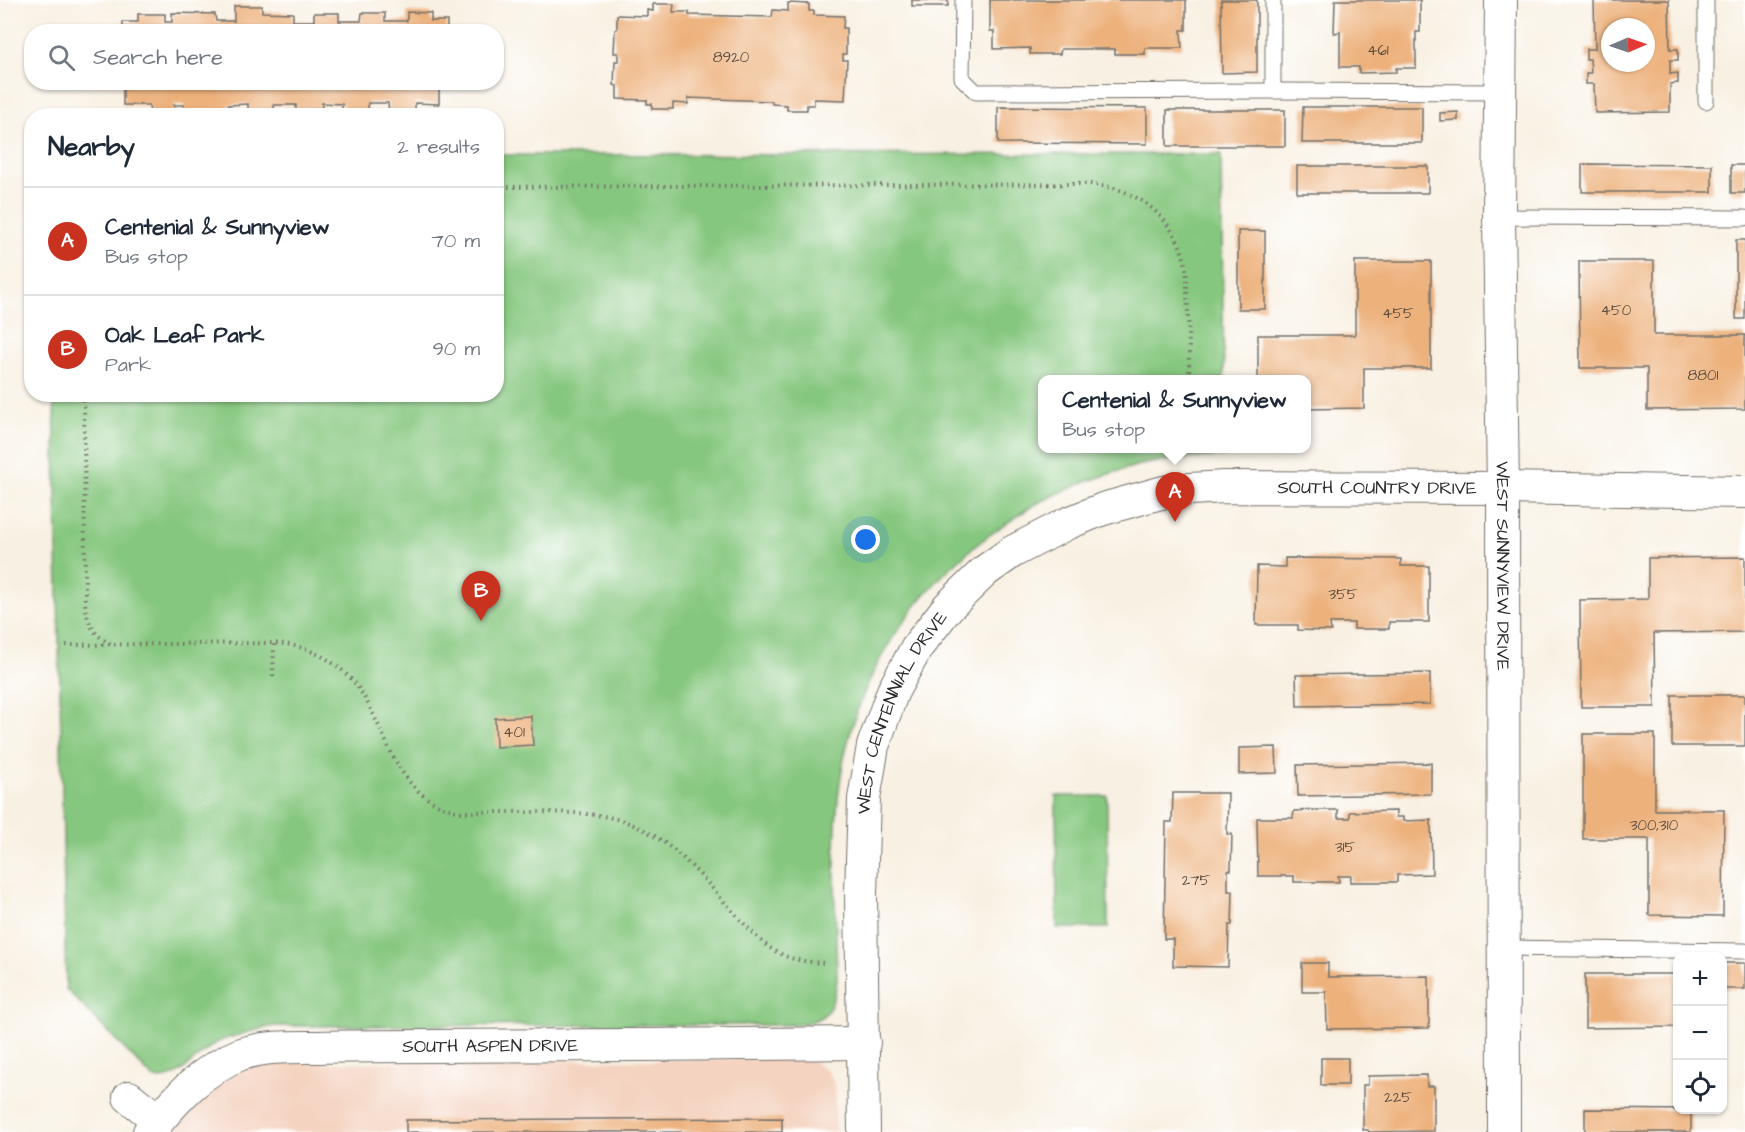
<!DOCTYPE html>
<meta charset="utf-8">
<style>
:root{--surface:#fff;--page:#f2f2f3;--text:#1f2937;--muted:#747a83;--line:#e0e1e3;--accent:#c8321e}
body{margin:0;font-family:"Architects Daughter",sans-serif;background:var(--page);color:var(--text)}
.controls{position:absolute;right:18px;bottom:18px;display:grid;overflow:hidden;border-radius:12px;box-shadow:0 2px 4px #0004}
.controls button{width:54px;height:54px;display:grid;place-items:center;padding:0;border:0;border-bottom:2px solid var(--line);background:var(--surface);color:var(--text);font:30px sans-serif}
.compass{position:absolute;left:1601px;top:18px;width:54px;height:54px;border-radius:50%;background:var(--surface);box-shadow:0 2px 4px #0004;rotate:88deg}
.you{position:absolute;left:866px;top:540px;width:21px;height:21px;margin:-15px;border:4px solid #fff;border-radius:50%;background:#1a73e8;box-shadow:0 0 0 9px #1a73e833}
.badge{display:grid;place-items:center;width:39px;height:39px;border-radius:50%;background:var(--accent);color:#fff;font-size:20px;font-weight:700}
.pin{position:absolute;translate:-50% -50px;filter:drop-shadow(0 2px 3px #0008)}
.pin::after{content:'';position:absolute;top:32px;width:21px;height:18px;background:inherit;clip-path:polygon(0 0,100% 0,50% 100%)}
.popup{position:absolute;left:1038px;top:375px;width:273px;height:78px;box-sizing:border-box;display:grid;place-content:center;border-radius:12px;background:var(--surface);filter:drop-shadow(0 2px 4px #0005);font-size:20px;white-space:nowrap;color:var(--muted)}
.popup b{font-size:22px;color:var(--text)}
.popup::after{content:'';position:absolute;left:50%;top:100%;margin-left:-12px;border:12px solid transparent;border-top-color:var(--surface)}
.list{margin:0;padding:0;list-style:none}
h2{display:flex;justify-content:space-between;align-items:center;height:78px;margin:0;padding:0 24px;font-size:26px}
h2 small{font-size:20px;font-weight:400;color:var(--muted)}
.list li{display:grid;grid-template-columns:39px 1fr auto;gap:18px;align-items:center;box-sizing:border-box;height:108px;padding:0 24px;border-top:2px solid var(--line)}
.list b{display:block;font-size:22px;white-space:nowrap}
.list p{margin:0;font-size:20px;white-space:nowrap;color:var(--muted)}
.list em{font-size:20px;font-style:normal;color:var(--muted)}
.icon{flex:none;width:33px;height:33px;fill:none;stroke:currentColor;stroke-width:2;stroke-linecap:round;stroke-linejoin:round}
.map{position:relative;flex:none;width:1745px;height:1132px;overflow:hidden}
.search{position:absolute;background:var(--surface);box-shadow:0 2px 4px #0004;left:24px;top:24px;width:480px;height:66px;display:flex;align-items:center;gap:15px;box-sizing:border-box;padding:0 21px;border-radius:24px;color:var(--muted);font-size:22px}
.panel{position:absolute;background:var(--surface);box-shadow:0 2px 4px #0004;left:24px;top:108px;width:480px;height:294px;border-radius:24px}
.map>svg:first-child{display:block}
</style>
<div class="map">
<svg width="1745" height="1132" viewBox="0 0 1745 1132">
<rect width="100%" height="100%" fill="#fff"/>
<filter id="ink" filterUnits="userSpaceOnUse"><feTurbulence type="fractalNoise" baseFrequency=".0167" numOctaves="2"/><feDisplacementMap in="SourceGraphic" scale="12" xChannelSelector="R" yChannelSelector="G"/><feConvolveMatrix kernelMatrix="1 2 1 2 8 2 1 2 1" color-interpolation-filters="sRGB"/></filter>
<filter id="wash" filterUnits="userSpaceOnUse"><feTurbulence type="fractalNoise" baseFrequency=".008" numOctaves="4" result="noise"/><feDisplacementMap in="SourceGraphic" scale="24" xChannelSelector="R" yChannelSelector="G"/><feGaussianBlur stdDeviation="1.35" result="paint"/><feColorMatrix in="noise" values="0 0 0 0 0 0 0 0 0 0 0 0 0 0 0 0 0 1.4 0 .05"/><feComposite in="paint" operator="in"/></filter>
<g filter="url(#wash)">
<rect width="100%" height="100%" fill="#f8f0e2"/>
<path fill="#f4d3c0" d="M803,1059L814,1062L826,1069L833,1080L835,1095L836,1132H172L200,1100L231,1075L255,1065L274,1063Z"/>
<g fill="#86c77f" stroke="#587955" stroke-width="1.5">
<path d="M1221,154L1224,379L1043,380V448H1225L1226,456C1196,458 1165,459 1136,466C1102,475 1069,487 1038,503C1026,509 1015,518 1004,525C925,578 870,653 847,745C829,818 836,905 837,980C833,1012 826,1021 794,1025L274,1026C256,1030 237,1034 220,1041C195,1052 182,1084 153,1078L66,989L54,395L496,394L497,155Z"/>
<path d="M1056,796H1107L1108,928H1057Z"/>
</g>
<g id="blocks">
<g fill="#edb17b" fill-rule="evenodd">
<rect x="912" y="0" width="36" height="6"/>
<path d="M990,0H1186V30H1181L1182,48H1145V54H1115V49H1061L1060,54H1030V48L994,49V31H990Z"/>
<path d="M1221,0H1257V72L1222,73Z"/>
<path d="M1335,0H1420V32H1416V68H1396V72L1359,73V67H1340V32L1334,33Z"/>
<path d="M1594,0H1669L1670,49H1678V60H1670V74L1678,73V83L1670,84V112L1595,113L1594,84H1586V73H1591L1590,59H1586V49H1595ZM1610,27H1646V63H1610Z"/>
<path d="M788,3L809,4V11H814V15L844,16L843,28H846V54H843V60H847L845,100L814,99V105H807V110H787V105L772,104V101L688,98V104L673,103V109H652V104H647V100L617,99V86L614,85L615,61H618V53H614L615,30L617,29V15L647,16V10L653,11V4H674L673,12H689V15L772,17L773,10L788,11Z"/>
<path d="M234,6H262V12L293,13V21H314V13H339V21H361L362,13H385V21H407V12L431,13V21H447V32H123V22H138V14H165V22H172V13L215,14L216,21H234Z"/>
<path d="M123,82H439V104L415,103V113H389L388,103H368V113H342V104L322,103V113H296V105H274V113L248,112V104L228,105V113H183L184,105H174L175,114H150L149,105H123Z"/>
<path d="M998,107L1147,108V144L998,143Z"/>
<path d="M1303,107H1422V143H1302Z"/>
<rect x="1167" y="110" width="118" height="36"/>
<path d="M1458,112V120L1440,121V113Z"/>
<path d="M1582,164L1712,165V192H1582Z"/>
<rect x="1731" y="165" width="14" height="28"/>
<rect x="1297" y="166" width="131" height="27"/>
<rect x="1238" y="231" width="27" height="78"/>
<rect x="1736" y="240" width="9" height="79"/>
<path d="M1355,261H1431V368H1364V408L1307,409V380H1258V335H1355Z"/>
<path d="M1579,261H1654V335H1745V409L1647,410V368H1580Z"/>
<path d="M1745,557V632L1654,633L1655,707H1581L1580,600L1648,599V558Z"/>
<path d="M1285,558L1401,559V566H1429V622H1389V629H1354V623H1330L1331,631L1298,630V625H1256L1257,566L1285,567Z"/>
<path d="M1430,673V704L1297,706L1296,675Z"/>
<rect x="1672" y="695" width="73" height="51"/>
<path d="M531,716L533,745L496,747L495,718Z"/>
<path d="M1583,734H1655V810H1724L1723,916L1649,915V839H1583Z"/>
<path d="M1276,747L1277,773L1239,774V748Z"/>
<path d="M1431,763V794L1298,796L1297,765Z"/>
<path d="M1173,793H1228L1227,834H1232L1231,870H1228V891H1233L1232,925H1229L1228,967L1173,966V939H1164L1166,822H1172Z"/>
<path d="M1316,810H1338V818H1350V812L1396,811V817H1403V821L1431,820L1432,874L1397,875V882H1350L1351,876H1338L1339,882H1294V876H1258L1257,818H1293L1294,811Z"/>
<path d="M1302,963H1328V977L1429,976V1028L1327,1029L1326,992H1302Z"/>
<rect x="1722" y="963" width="23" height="26"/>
<path d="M1585,974H1678V1027L1585,1028Z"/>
<rect x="1321" y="1058" width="27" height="27"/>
<path d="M1427,1075V1086H1434V1131L1369,1132L1368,1130H1363V1085H1368V1076Z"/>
<path d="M1585,1109L1691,1110V1132H1585Z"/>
<path d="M782,1118V1132H406V1120Z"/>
</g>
</g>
</g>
<g filter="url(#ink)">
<use href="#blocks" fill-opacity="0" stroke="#73706b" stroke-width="1.5"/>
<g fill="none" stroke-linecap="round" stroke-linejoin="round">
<defs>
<g id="lane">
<path d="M963,0L962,78L976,92L1273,91L1500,92"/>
<path d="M1273,91V0"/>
<path d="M1706,101V0"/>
<path d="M1499,217L1745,218"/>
<path d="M1503,948L1745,951"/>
</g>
<g id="street">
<path id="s1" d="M1501,0L1499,217L1503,488L1504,1132"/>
<path d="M129,1097L158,1120"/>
<path id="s2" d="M149,1132C175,1100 202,1069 241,1054C265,1046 293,1047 318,1047C354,1046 391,1046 427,1046C573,1045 718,1045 864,1043"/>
<path id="s3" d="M864,1132L861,893L864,799L873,746L893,691L917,647L948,607L985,571L1012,552L1066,524L1103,509L1164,492L1190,489L1225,487L1503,488L1745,492"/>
</g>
</defs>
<use href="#lane" stroke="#73706b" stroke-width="17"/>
<use href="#street" stroke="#73706b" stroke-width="34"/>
<g stroke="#73706b" stroke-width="4" stroke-dasharray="1.5 4.5" stroke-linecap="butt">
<path d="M496,187L1090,184C1099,186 1109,186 1117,189C1148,199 1174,224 1183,255C1187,267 1187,279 1187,292C1189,321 1189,350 1189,380"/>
<path d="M84,394L85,603C88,624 92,634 111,644"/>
<path d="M66,645L274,643C313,645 349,667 367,702C392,748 401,801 462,812C488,812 514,812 540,812C574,813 607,812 638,827C679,846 707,883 736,915C749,929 763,946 781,954C794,961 811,962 825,963"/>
<path d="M273,676L274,643"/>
</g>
<use href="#lane" stroke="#fff" stroke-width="15"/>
<use href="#street" stroke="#fff" stroke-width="32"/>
</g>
</g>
<g text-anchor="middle" stroke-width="4.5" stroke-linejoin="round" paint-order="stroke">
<g font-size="15" fill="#5c4c3f">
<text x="1378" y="55">461</text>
<text x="731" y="62">8920</text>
<text x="1616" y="315">450</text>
<text x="1398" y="318">455</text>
<text x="1703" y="380">8801</text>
<text x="1343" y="599">355</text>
<text x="514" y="737">401</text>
<text x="1654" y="830">300,310</text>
<text x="1345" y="852">315</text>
<text x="1196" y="885">275</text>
<text x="1398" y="1102">225</text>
</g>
<g font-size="18" fill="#2b2b2b" stroke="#fff">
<text dy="6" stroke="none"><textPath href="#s3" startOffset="1008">SOUTH COUNTRY DRIVE</textPath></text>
<text dy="6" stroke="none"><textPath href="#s1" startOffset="566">WEST SUNNYVIEW DRIVE</textPath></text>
<text dy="6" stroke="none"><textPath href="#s3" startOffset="428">WEST CENTENNIAL DRIVE</textPath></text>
<text dy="6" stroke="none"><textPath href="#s2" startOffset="372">SOUTH ASPEN DRIVE</textPath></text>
</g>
</g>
</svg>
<div class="controls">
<button>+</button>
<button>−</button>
<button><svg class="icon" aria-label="locate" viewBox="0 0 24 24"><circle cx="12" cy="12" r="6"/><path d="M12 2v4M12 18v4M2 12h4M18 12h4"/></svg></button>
</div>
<svg class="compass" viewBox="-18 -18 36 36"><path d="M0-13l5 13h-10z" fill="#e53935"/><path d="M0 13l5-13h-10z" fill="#747a83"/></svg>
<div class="you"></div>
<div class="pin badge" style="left:1175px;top:522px">A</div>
<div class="popup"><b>Centenial &amp; Sunnyview</b>Bus stop</div>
<div class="pin badge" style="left:481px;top:621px">B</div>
<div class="search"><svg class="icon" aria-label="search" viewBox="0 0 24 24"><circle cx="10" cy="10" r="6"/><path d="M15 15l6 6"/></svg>Search here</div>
<section class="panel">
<h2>Nearby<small>2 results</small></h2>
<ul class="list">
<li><span class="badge">A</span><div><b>Centenial &amp; Sunnyview</b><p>Bus stop</p></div><em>70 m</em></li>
<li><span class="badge">B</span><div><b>Oak Leaf Park</b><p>Park</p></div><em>90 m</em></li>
</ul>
</section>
</div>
